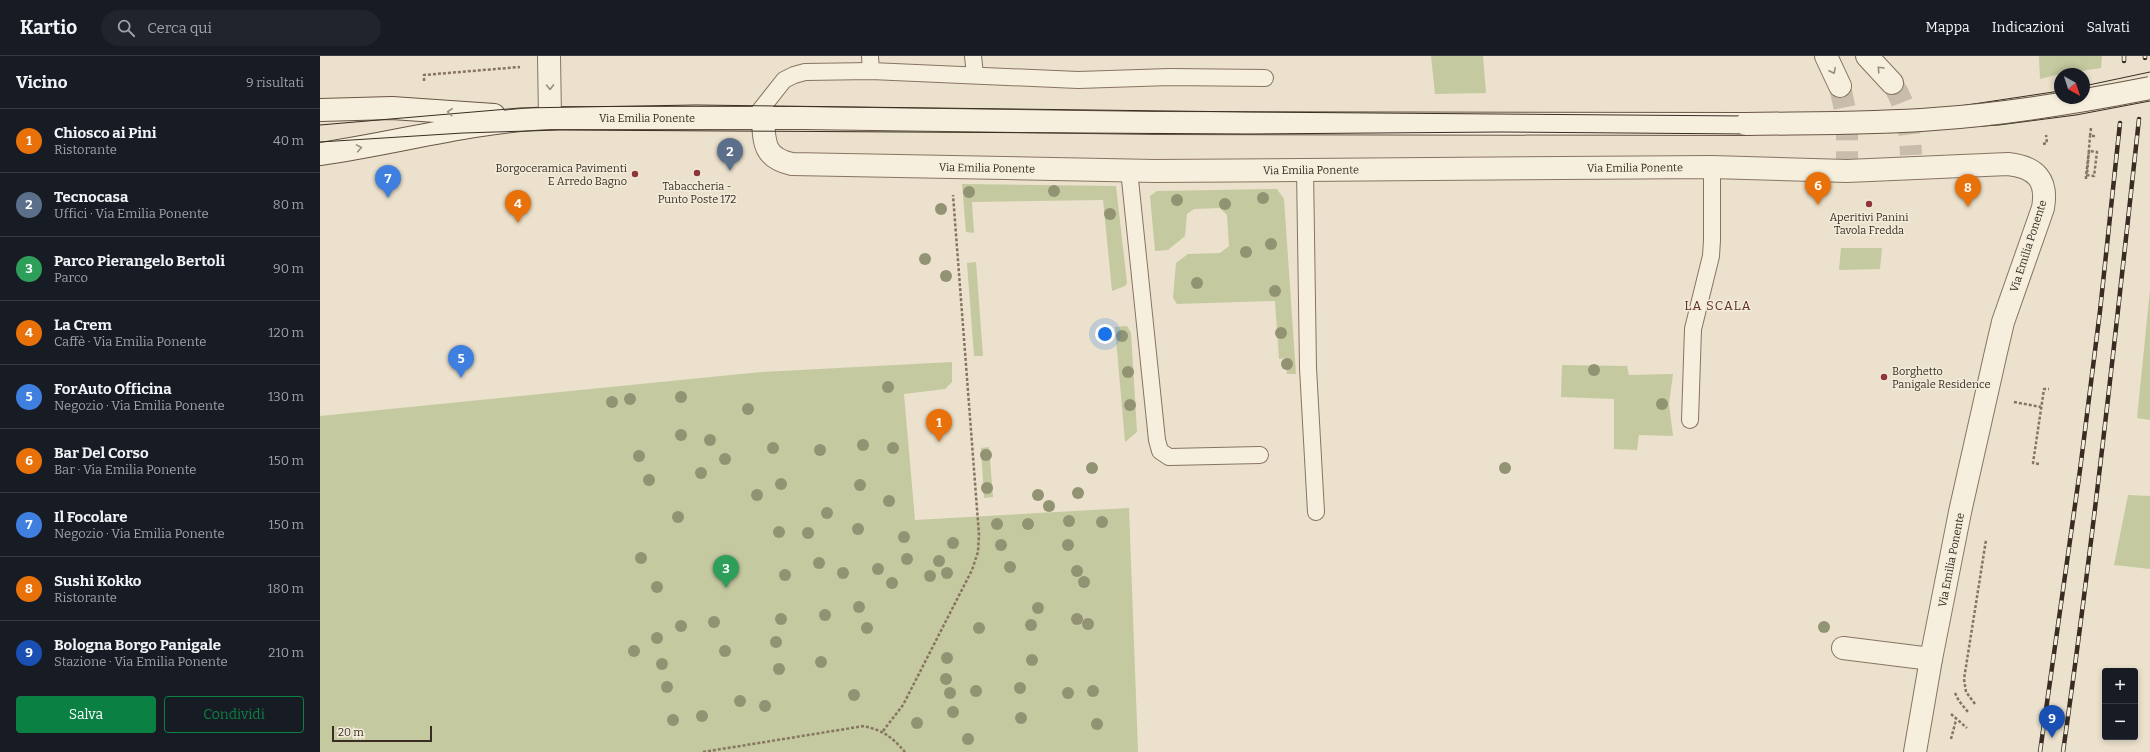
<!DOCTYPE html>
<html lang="it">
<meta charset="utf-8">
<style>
:root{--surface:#171b24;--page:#20242c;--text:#f1f3f6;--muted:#9ea1a6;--line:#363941;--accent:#0b8043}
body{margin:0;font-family:Bitter,serif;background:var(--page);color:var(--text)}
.controls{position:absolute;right:12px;bottom:12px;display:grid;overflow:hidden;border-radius:4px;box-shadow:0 2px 6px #0003}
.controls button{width:36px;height:36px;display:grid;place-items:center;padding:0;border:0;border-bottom:1px solid var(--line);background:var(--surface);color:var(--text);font:20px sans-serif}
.compass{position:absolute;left:1734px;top:12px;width:36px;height:36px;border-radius:50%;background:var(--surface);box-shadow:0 2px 6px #0003;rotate:141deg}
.scale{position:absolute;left:12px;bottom:10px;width:100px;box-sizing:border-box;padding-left:4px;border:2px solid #392d23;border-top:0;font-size:11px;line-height:14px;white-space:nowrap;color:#392d23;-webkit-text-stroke:3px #f3ecdb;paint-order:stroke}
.you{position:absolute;left:785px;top:278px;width:14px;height:14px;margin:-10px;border:3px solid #fff;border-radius:50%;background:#1a73e8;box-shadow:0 0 0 6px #1a73e833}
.badge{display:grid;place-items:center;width:26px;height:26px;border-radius:50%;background:var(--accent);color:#fff;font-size:13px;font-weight:700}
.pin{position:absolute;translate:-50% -33px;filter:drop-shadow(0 1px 2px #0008)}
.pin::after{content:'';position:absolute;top:21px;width:14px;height:12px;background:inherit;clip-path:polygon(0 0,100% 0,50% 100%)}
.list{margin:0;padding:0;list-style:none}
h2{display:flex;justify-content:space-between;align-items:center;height:52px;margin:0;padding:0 16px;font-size:17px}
h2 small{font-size:13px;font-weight:400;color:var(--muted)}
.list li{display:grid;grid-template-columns:26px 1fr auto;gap:12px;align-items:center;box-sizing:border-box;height:64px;padding:0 16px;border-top:1px solid var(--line)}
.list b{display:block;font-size:15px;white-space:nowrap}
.list p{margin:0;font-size:13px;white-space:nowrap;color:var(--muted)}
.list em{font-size:13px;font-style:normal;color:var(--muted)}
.actions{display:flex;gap:8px;padding:12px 16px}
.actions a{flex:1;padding:9px 0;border:1px solid var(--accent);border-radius:4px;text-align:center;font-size:14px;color:var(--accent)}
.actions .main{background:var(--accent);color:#fff}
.icon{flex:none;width:22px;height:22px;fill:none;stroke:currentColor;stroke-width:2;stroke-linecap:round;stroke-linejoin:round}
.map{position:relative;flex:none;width:1830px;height:696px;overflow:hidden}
header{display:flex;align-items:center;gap:24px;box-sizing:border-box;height:56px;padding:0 20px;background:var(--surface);border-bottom:1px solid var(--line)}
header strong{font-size:19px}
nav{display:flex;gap:22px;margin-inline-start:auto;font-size:14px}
.search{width:280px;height:36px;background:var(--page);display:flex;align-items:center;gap:10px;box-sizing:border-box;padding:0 14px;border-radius:22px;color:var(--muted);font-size:15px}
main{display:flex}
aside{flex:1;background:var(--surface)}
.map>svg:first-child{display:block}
</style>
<header>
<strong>Kartio</strong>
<div class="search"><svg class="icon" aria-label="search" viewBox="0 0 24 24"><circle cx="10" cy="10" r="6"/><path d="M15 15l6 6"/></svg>Cerca qui</div>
<nav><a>Mappa</a><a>Indicazioni</a><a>Salvati</a></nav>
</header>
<main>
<aside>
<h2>Vicino<small>9 risultati</small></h2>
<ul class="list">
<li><span class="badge" style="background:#e8710a">1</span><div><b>Chiosco ai Pini</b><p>Ristorante</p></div><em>40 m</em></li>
<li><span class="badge" style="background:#5c6f8a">2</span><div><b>Tecnocasa</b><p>Uffici · Via Emilia Ponente</p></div><em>80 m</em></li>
<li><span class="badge" style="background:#2e9e5b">3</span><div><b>Parco Pierangelo Bertoli</b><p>Parco</p></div><em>90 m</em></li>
<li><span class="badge" style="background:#e8710a">4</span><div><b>La Crem</b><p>Caffè · Via Emilia Ponente</p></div><em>120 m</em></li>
<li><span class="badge" style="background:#3f7fe0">5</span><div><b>ForAuto Officina</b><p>Negozio · Via Emilia Ponente</p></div><em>130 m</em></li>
<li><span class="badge" style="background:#e8710a">6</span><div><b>Bar Del Corso</b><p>Bar · Via Emilia Ponente</p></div><em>150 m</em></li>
<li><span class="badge" style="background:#3f7fe0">7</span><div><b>Il Focolare</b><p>Negozio · Via Emilia Ponente</p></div><em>150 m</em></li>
<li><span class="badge" style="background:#e8710a">8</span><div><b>Sushi Kokko</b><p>Ristorante</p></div><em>180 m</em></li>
<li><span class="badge" style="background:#1a4fb4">9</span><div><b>Bologna Borgo Panigale</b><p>Stazione · Via Emilia Ponente</p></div><em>210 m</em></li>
</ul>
<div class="actions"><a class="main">Salva</a><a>Condividi</a></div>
</aside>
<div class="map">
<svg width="1830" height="696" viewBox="0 0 1830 696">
<rect width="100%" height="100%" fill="#ebe1cc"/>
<g fill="#c5c9a0">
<path d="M1111,0H1163L1166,37L1115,38Z"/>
<path d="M1719,0H1782L1781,12L1740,18L1720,23Z"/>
<path d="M642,128L796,130L807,227L805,230L792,235L783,144L652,146L654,177L646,176Z"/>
<path d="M957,133L964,143L976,318H967L966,302L959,303L955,245L857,248L853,242L856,207L868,198L900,197L909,190L907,159L900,152L874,153L867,158L865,180L848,194L835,195L830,140L837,135Z"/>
<path d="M1521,192H1562L1560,213L1519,214Z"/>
<path d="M656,206L663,300H654L647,207Z"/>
<path d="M1830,234V364L1817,362Z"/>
<path d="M807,270L811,277L817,376L805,386L795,271Z"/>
<path d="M632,306V326L625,333L584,338L595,464L809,452L818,696H0V360L441,316Z"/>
<path d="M1242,309L1307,310L1309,319L1353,318L1349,348L1353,380L1319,379L1317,394L1294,393V343L1241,341Z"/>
<path d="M669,391L673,441L664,442L661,392Z"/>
<path d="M1808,439L1830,440V513L1794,509Z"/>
</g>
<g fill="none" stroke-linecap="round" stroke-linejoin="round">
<g stroke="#c7bdaa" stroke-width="22" stroke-dasharray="22 11" stroke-linecap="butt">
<path d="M1572,27C1587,50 1590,72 1591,99"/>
<path d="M1520,30L1527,64V103"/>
</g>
<defs>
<g id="lane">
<path d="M550,0L551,15"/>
<path d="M653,0L655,19"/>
<path d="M434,62L464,24L474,19L485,16L551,15L758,24L850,21L945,22"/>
<path d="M985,113L988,312L996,456"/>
<path d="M809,114L837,384L840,395L849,401L940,399"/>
<path d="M1370,364L1373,273L1391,200L1392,184V111"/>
</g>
<g id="street">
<path d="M229,0L230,62"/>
<path d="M1506,0L1520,30"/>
<path d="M1547,0L1572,27"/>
<path id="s1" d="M443,62C444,87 444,102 472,108L835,115L1392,111L1527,115L1688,108C1716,111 1728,124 1723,152L1683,266L1676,296L1640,456L1611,603L1595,696"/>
<path d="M1523,592L1611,603"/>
</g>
<g id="secondary">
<path d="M0,54L72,52L174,59"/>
<path id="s2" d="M0,98C77,87 153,65 230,62H481L834,67L1426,68"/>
</g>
</defs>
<use href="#lane" stroke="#877461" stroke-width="18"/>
<use href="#street" stroke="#877461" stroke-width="24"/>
<use href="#secondary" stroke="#695644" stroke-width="24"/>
<g stroke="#877461" stroke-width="2.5" stroke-dasharray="3 2" stroke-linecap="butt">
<path d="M104,25V19L200,11"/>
<path d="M1771,72L1770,80H1776"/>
<path d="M1723,88L1727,87L1726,79"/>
<path d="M1766,123V120L1769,95L1777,96L1774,120L1767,119L1770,80"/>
<path d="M1694,346L1721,351"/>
<path d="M1719,408L1713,407L1724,333H1729"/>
<path d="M1635,637L1639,645L1648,656"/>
<path d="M1655,648L1646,636L1644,623L1666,484"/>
<path d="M1631,658L1647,672"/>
<path d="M563,675L583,649L652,514L658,496L659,479L633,139"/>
<path d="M1631,683L1636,664"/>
<path d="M383,696L544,670C564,675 571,680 585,696"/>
</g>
<use href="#lane" stroke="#f6efde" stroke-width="16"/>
<use href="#street" stroke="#f6efde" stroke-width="22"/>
<use href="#secondary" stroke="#f6efde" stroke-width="22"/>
<g stroke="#392d23" stroke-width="1">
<path d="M1764,30L1830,16"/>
<path d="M0,69L200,52L376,49L929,56L1426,60L1513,58L1620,53L1740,35"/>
<path d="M0,86L143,77L240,74L928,78L1183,76L1426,78L1586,75L1679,69L1756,59L1830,45"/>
</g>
<defs>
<g id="rail">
<path d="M1825,2V0"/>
<path d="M1804,5V0"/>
<path d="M1720,696L1760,414L1780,255L1800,67"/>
<path d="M1743,696C1773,486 1796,275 1819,63"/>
</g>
</defs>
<use href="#rail" stroke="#392d23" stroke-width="4.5"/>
<use href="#rail" stroke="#f3ecdb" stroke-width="3" stroke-dasharray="9" stroke-linecap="butt"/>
<defs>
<path id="secondary-bridge" d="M1426,68C1488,67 1551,68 1614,63C1687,58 1759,46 1830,32"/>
</defs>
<use href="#secondary-bridge" stroke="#695644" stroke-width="24" stroke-linecap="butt"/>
<use href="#secondary-bridge" stroke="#f6efde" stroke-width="22"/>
</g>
<g fill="#929373">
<circle cx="734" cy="135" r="6"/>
<circle cx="649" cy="136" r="6"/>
<circle cx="943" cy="142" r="6"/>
<circle cx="857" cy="144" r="6"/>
<circle cx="905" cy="148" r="6"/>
<circle cx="621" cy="153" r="6"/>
<circle cx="790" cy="158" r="6"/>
<circle cx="951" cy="188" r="6"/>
<circle cx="926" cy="196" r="6"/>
<circle cx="605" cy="203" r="6"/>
<circle cx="626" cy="220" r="6"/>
<circle cx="877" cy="227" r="6"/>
<circle cx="955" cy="235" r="6"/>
<circle cx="961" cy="277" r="6"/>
<circle cx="802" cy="280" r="6"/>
<circle cx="967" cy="308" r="6"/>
<circle cx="1274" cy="314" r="6"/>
<circle cx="808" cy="316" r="6"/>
<circle cx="568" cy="331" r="6"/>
<circle cx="361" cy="341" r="6"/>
<circle cx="310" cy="343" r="6"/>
<circle cx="292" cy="346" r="6"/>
<circle cx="1342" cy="348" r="6"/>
<circle cx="810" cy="349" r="6"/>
<circle cx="428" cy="353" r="6"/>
<circle cx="361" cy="379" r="6"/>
<circle cx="390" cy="384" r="6"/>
<circle cx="543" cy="389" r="6"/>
<circle cx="453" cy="392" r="6"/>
<circle cx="573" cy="392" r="6"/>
<circle cx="500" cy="394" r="6"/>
<circle cx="666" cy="399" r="6"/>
<circle cx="319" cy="400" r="6"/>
<circle cx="405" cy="403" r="6"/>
<circle cx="772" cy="412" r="6"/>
<circle cx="1185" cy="412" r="6"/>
<circle cx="381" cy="417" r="6"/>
<circle cx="329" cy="424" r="6"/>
<circle cx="461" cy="428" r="6"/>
<circle cx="540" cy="429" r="6"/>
<circle cx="667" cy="432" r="6"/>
<circle cx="758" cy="437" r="6"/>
<circle cx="437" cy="439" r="6"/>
<circle cx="718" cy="439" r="6"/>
<circle cx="569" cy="445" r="6"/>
<circle cx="729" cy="450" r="6"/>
<circle cx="507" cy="457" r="6"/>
<circle cx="358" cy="461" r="6"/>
<circle cx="749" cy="465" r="6"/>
<circle cx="782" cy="466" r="6"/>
<circle cx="677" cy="468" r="6"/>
<circle cx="708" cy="468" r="6"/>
<circle cx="538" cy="473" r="6"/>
<circle cx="459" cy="476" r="6"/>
<circle cx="488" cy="477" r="6"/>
<circle cx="584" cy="481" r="6"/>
<circle cx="633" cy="487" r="6"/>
<circle cx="681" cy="489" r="6"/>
<circle cx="748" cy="489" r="6"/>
<circle cx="321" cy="502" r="6"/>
<circle cx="587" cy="503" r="6"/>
<circle cx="619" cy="505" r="6"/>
<circle cx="499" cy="507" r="6"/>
<circle cx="690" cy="511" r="6"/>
<circle cx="558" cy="513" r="6"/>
<circle cx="757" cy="515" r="6"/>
<circle cx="523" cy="517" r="6"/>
<circle cx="627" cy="517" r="6"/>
<circle cx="465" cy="519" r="6"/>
<circle cx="610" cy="520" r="6"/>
<circle cx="764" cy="526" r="6"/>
<circle cx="572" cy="527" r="6"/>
<circle cx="337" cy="531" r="6"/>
<circle cx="539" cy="551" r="6"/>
<circle cx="718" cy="552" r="6"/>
<circle cx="505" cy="559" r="6"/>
<circle cx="461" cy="563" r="6"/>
<circle cx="757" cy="563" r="6"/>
<circle cx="394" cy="566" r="6"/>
<circle cx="768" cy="568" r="6"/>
<circle cx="711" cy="569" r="6"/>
<circle cx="361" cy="570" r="6"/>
<circle cx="1504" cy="571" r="6"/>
<circle cx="547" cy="572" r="6"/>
<circle cx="659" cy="572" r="6"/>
<circle cx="337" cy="582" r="6"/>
<circle cx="456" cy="586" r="6"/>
<circle cx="314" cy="595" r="6"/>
<circle cx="405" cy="595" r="6"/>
<circle cx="627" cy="602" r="6"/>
<circle cx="712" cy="604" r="6"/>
<circle cx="501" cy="606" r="6"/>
<circle cx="342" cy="608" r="6"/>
<circle cx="459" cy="613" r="6"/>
<circle cx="626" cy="623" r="6"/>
<circle cx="347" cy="631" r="6"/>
<circle cx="700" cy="632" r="6"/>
<circle cx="656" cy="635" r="6"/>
<circle cx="773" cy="635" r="6"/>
<circle cx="630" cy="637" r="6"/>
<circle cx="748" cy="637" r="6"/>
<circle cx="534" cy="639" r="6"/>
<circle cx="420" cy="645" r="6"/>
<circle cx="445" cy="650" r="6"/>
<circle cx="633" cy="656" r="6"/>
<circle cx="382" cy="660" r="6"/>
<circle cx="701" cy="662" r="6"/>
<circle cx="353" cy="664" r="6"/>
<circle cx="597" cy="667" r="6"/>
<circle cx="777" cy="668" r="6"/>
<circle cx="648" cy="683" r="6"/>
</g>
<defs><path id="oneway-chevron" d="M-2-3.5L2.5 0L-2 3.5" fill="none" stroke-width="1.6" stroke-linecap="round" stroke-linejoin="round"/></defs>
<g stroke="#988e80">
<use href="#oneway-chevron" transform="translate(1560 13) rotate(-133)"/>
<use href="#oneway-chevron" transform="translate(1513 15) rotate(64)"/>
<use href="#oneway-chevron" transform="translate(230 31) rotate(89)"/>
<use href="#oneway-chevron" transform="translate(130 56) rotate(-175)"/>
<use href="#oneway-chevron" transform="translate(39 92) rotate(-10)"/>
</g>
<g fill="#903639" stroke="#f3ecdb" stroke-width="1.5">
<circle cx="377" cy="117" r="4"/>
<circle cx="315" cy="118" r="4"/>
<circle cx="1549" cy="148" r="4"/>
<circle cx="1564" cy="321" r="4"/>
</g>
<g text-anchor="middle" stroke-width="3" stroke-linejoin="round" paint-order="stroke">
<g font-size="11" fill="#392d23" stroke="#f3ecdb">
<text dy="4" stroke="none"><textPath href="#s2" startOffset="330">Via Emilia Ponente</textPath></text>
<text dy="4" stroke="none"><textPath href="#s1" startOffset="256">Via Emilia Ponente</textPath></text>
<text dy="4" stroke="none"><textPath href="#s1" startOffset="904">Via Emilia Ponente</textPath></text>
<text dy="4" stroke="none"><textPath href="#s1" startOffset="580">Via Emilia Ponente</textPath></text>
<text transform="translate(1708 190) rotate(-72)" y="4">Via Emilia Ponente</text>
<text transform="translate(1631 504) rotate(-79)" y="4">Via Emilia Ponente</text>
</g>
<g font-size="11" fill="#392d23" stroke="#f3ecdb">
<text x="307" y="116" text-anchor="end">Borgoceramica Pavimenti<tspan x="307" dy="13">E Arredo Bagno</tspan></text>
<text x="377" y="134">Tabaccheria -<tspan x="377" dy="13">Punto Poste 172</tspan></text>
<text x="1549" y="165">Aperitivi Panini<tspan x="1549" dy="13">Tavola Fredda</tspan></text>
<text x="1572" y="319" text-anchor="start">Borghetto<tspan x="1572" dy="13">Panigale Residence</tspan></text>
</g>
<g font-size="13" letter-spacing="1" fill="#623126" stroke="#f3ecdb">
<text x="1398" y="254">LA SCALA</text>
</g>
</g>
</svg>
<div class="controls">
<button>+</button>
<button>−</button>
</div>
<svg class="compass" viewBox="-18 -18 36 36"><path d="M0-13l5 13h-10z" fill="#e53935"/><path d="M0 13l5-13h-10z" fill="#9ea1a6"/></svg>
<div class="scale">20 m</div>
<div class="you"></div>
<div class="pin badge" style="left:619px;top:386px;background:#e8710a">1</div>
<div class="pin badge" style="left:410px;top:115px;background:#5c6f8a">2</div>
<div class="pin badge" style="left:406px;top:532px;background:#2e9e5b">3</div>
<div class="pin badge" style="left:198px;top:167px;background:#e8710a">4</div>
<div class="pin badge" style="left:141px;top:322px;background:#3f7fe0">5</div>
<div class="pin badge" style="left:1498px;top:149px;background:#e8710a">6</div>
<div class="pin badge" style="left:68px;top:142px;background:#3f7fe0">7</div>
<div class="pin badge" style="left:1648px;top:151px;background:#e8710a">8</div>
<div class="pin badge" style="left:1732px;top:682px;background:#1a4fb4">9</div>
</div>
</main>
